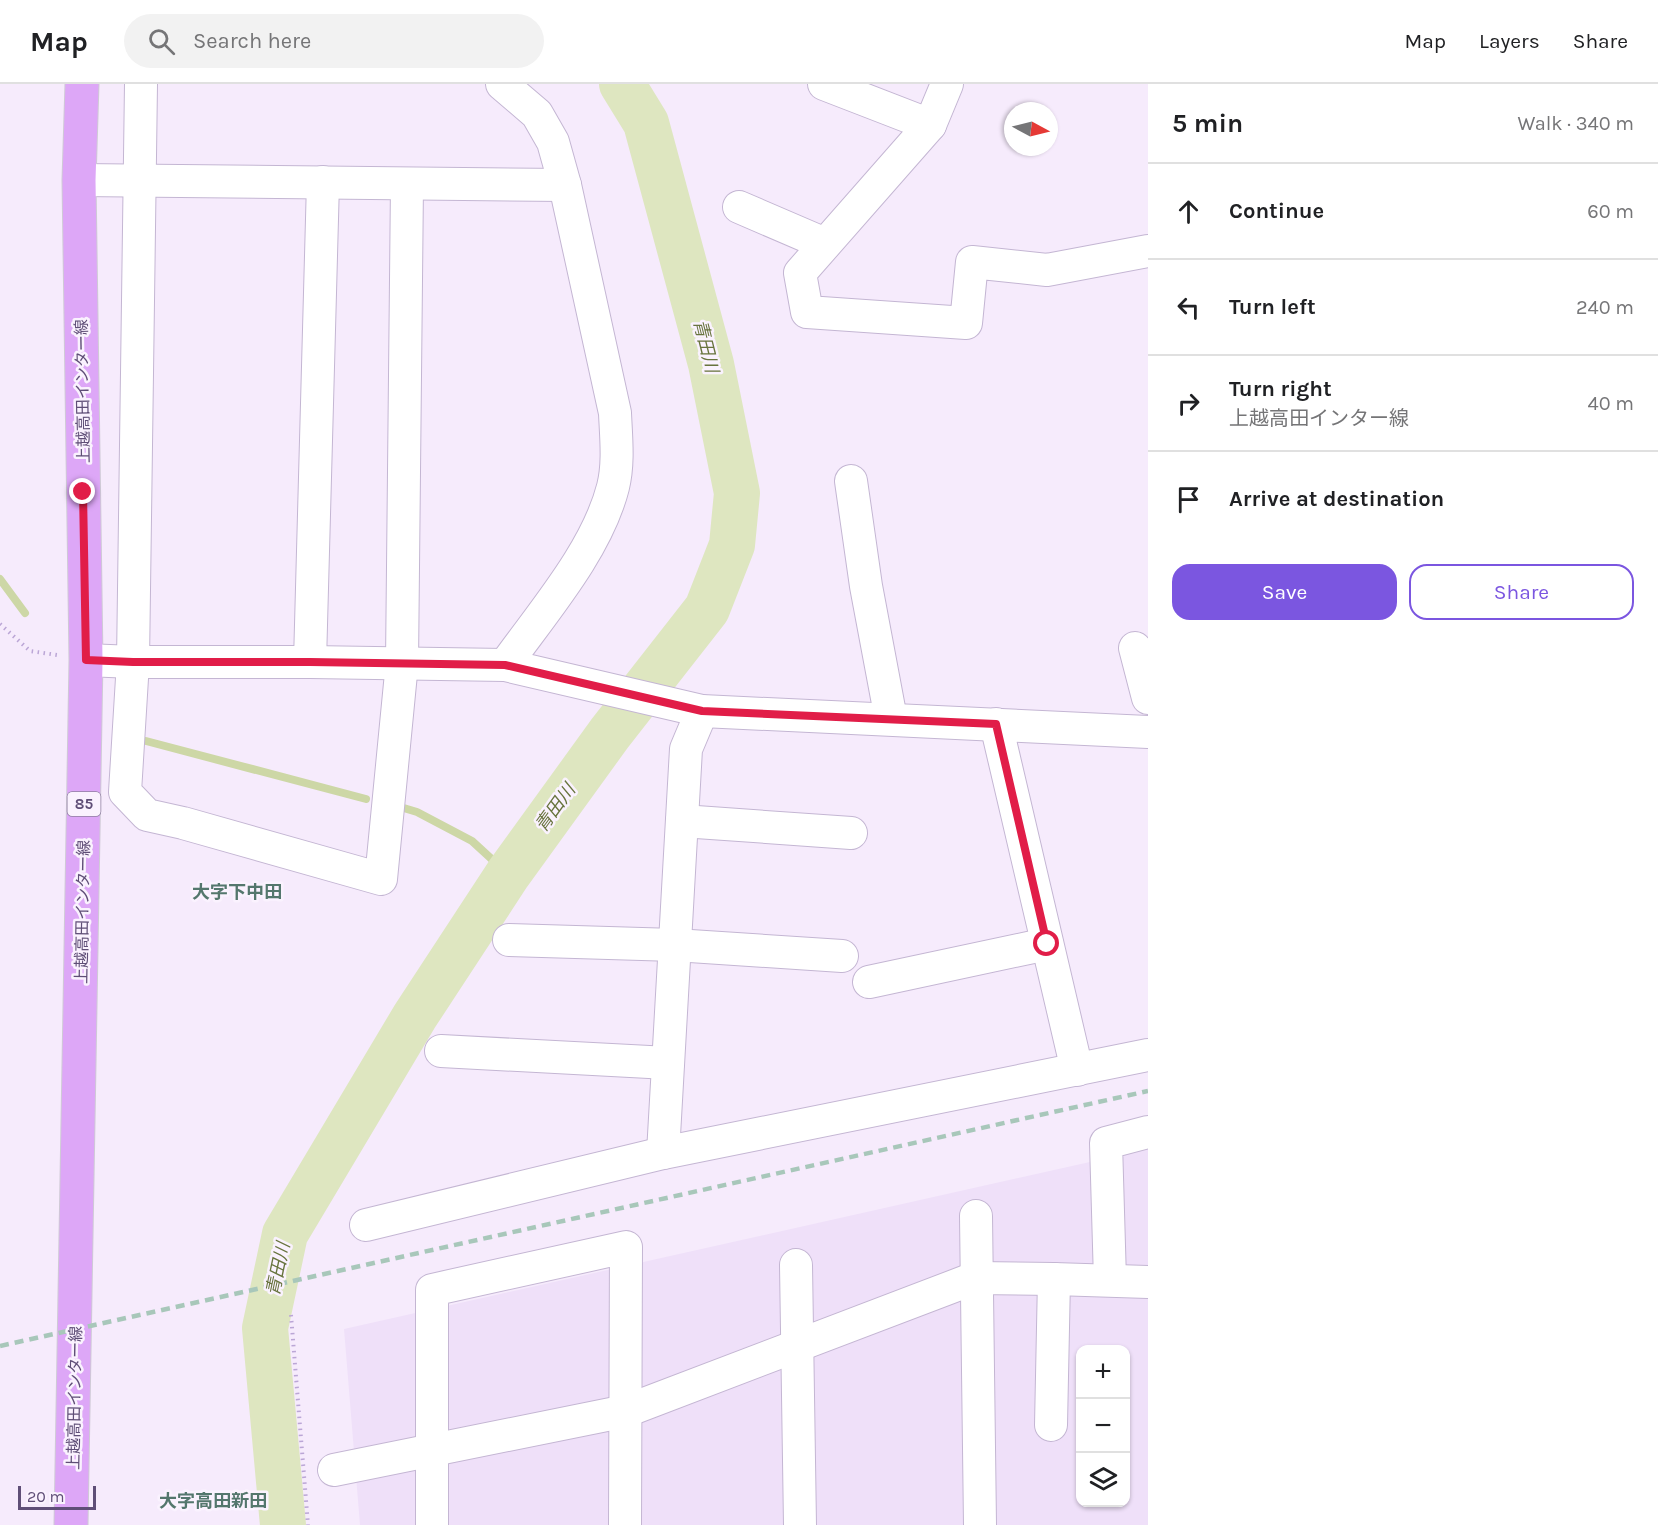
<!DOCTYPE html>
<meta charset="utf-8">
<style>
:root{--surface:#fff;--page:#f2f2f2;--text:#202124;--muted:#757577;--line:#e0e0e0;--accent:#7b56e0}
body{margin:0;font-family:Karla,"Noto Sans JP",sans-serif;background:var(--page);color:var(--text)}
.controls{position:absolute;right:18px;bottom:18px;display:grid;overflow:hidden;border-radius:12px;box-shadow:0 2px 4px #0004}
.controls button{width:54px;height:54px;display:grid;place-items:center;padding:0;border:0;border-bottom:2px solid var(--line);background:var(--surface);color:var(--text);font:30px sans-serif}
.compass{position:absolute;left:1004px;top:18px;width:54px;height:54px;border-radius:50%;background:var(--surface);box-shadow:0 2px 4px #0004;rotate:97deg}
.scale{position:absolute;left:18px;bottom:15px;width:78px;box-sizing:border-box;padding-left:6px;border:3px solid #5f4e77;border-top:0;font-size:16px;line-height:21px;white-space:nowrap;color:#5f4e77;-webkit-text-stroke:4px #faf2fe;paint-order:stroke}
.stop{position:absolute;width:18px;height:18px;margin:-14px;border:4px solid #e11d48;border-radius:50%;background:#fff}
.stop.end{background:#e11d48;border-color:#fff;box-shadow:0 2px 6px #0008}
.list{margin:0;padding:0;list-style:none}
h2{display:flex;justify-content:space-between;align-items:center;height:78px;margin:0;padding:0 24px;font-size:26px}
h2 small{font-size:20px;font-weight:400;color:var(--muted)}
.list li{display:grid;grid-template-columns:39px 1fr auto;gap:18px;align-items:center;box-sizing:border-box;height:96px;padding:0 24px;border-top:2px solid var(--line)}
.list b{display:block;font-size:22px;white-space:nowrap}
.list p{margin:0;font-size:20px;white-space:nowrap;color:var(--muted)}
.list em{font-size:20px;font-style:normal;color:var(--muted)}
.actions{display:flex;gap:12px;padding:18px 24px}
.actions a{flex:1;padding:14px 0;border:2px solid var(--accent);border-radius:18px;text-align:center;font-size:21px;color:var(--accent)}
.actions .main{background:var(--accent);color:#fff}
.icon{flex:none;width:33px;height:33px;fill:none;stroke:currentColor;stroke-width:2;stroke-linecap:round;stroke-linejoin:round}
.map{position:relative;flex:none;width:1148px;height:1441px;overflow:hidden}
header{display:flex;align-items:center;gap:36px;box-sizing:border-box;height:84px;padding:0 30px;background:var(--surface);border-bottom:2px solid var(--line)}
header strong{font-size:28px}
nav{display:flex;gap:33px;margin-inline-start:auto;font-size:21px}
.search{width:420px;height:54px;background:var(--page);display:flex;align-items:center;gap:15px;box-sizing:border-box;padding:0 21px;border-radius:33px;color:var(--muted);font-size:22px}
main{display:flex}
aside{flex:1;background:var(--surface)}
.map>svg:first-child{display:block}
</style>
<header>
<strong>Map</strong>
<div class="search"><svg class="icon" aria-label="search" viewBox="0 0 24 24"><circle cx="10" cy="10" r="6"/><path d="M15 15l6 6"/></svg>Search here</div>
<nav><a>Map</a><a>Layers</a><a>Share</a></nav>
</header>
<main>
<div class="map">
<svg width="1148" height="1441" viewBox="0 0 1148 1441">
<rect width="100%" height="100%" fill="#f6ebfc"/>
<path fill="#efe0f9" fill-rule="evenodd" d="M1148,1065V1441H360L344,1245ZM1080,1266H1126V1418H1080Z"/>
<g fill="none" stroke-linecap="round" stroke-linejoin="round">
<g stroke="#cdd7a6" stroke-width="8">
<path d="M0,495L25,529"/>
<path d="M146,657L366,715"/>
<path d="M397,722L417,728L472,757L508,790"/>
</g>
<path stroke="#dee6c0" stroke-width="46" d="M283,1441L265,1244L285,1150L415,932L508,790L610,649L707,525L732,461L737,409L711,280L646,39L622,0"/>
<defs>
<g id="street">
<path d="M141,0L133,578L125,708L147,731L183,739L381,795L402,579L407,100"/>
<path d="M502,0L537,30L553,58L565,101L615,329C616,353 619,379 613,403C597,466 543,528 505,581"/>
<path d="M824,0L930,41L947,0"/>
<path d="M930,41L800,189L807,228L966,239L972,178L1047,186L1148,167"/>
<path d="M79,96L565,101"/>
<path d="M739,123L825,160"/>
<path d="M851,397L866,502L891,635"/>
<path d="M1135,564L1148,614"/>
<path d="M86,576L133,578H310L505,581L702,627L1148,648"/>
<path d="M310,578L323,98"/>
<path d="M996,640L1077,986"/>
<path d="M682,737L851,749"/>
<path d="M509,856L675,861L842,872"/>
<path d="M869,898L1047,860"/>
<path d="M441,967L668,979"/>
<path d="M663,1069L686,665L702,627"/>
<path d="M976,1132L980,1441"/>
<path d="M366,1141L663,1069L1148,971"/>
<path d="M796,1181L800,1441"/>
<path d="M1110,1196L1106,1059L1148,1048"/>
<path d="M1051,1341L1054,1195"/>
<path d="M334,1386L626,1327L975,1194L1054,1195L1148,1198"/>
<path d="M432,1441V1206L626,1163L625,1441"/>
</g>
<path id="primary" d="M71,1441L86,576L79,96L82,0"/>
</defs>
<use href="#street" stroke="#c4b6d3" stroke-width="34"/>
<use href="#primary" stroke="#cfcad6" stroke-width="35"/>
<g stroke="#bba6d6" stroke-width="4" stroke-dasharray="1.5 4.5" stroke-linecap="butt">
<path d="M0,540L30,567L57,571"/>
<path d="M291,1231L308,1441"/>
</g>
<use href="#street" stroke="#fff" stroke-width="32"/>
<use href="#primary" stroke="#dda7f7" stroke-width="33"/>
<path stroke="#a8c7ba" stroke-width="4.5" stroke-dasharray="9 6" stroke-linecap="butt" d="M0,1262L1148,1007"/>
</g>
<g fill="none" stroke-linecap="round" stroke-linejoin="round">
<path stroke="#e11d48" stroke-width="8" d="M83,408L86,576L133,578H310L505,581L702,627L996,640L1047,860"/>
</g>
<g text-anchor="middle" stroke-width="5" stroke-linejoin="round" paint-order="stroke">
<rect fill="#faf2fe" stroke="#8e7fa0" stroke-width="1.5" x="67.5" y="708" width="33" height="24" rx="4.5"/>
<g font-size="15" font-weight="bold" fill="#5f4e77">
<text x="84" y="725">85</text>
</g>
<g font-size="16" fill="#5f4e77" stroke="#faf2fe">
<text transform="translate(82 307) rotate(-91)" y="6">上越高田インター線</text>
<text transform="translate(82 828) rotate(-89)" y="6">上越高田インター線</text>
<text transform="translate(74 1314) rotate(-89)" y="6">上越高田インター線</text>
</g>
<g font-size="18" font-style="italic" fill="#68743e" stroke="#faf2fe">
<text transform="translate(706 262) rotate(76)" y="6">青田川</text>
<text transform="translate(555 724) rotate(-54)" y="6">青田川</text>
<text transform="translate(278 1185) rotate(-78)" y="6">青田川</text>
</g>
<g font-size="18" font-weight="bold" fill="#54776d" stroke="#faf2fe">
<text x="237" y="814">大字下中田</text>
<text x="213" y="1423">大字高田新田</text>
</g>
</g>
</svg>
<div class="controls">
<button>+</button>
<button>−</button>
<button><svg class="icon" aria-label="layers" viewBox="0 0 24 24"><path d="M12 4l9 5-9 5-9-5zM3 14l9 5 9-5"/></svg></button>
</div>
<svg class="compass" viewBox="-18 -18 36 36"><path d="M0-13l5 13h-10z" fill="#e53935"/><path d="M0 13l5-13h-10z" fill="#757577"/></svg>
<div class="scale">20 m</div>
<div class="stop" style="left:1047px;top:860px"></div>
<div class="stop end" style="left:83px;top:408px"></div>
</div>
<aside>
<h2>5 min<small>Walk · 340 m</small></h2>
<ul class="list">
<li><svg class="icon" aria-label="ahead" viewBox="0 0 24 24"><path d="M12 20V5M6 11l6-6 6 6"/></svg><div><b>Continue</b></div><em>60 m</em></li>
<li><svg class="icon" aria-label="left" viewBox="0 0 24 24"><path d="M17 20v-9H6M10 6l-5 5 5 5"/></svg><div><b>Turn left</b></div><em>240 m</em></li>
<li><svg class="icon" aria-label="right" viewBox="0 0 24 24"><path d="M7 20v-9h11M14 6l5 5-5 5"/></svg><div><b>Turn right</b><p>上越高田インター線</p></div><em>40 m</em></li>
<li><svg class="icon" aria-label="arrive" viewBox="0 0 24 24"><path d="M6 21V4h12l-3 4 3 4H6"/></svg><div><b>Arrive at destination</b></div></li>
</ul>
<div class="actions"><a class="main">Save</a><a>Share</a></div>
</aside>
</main>
